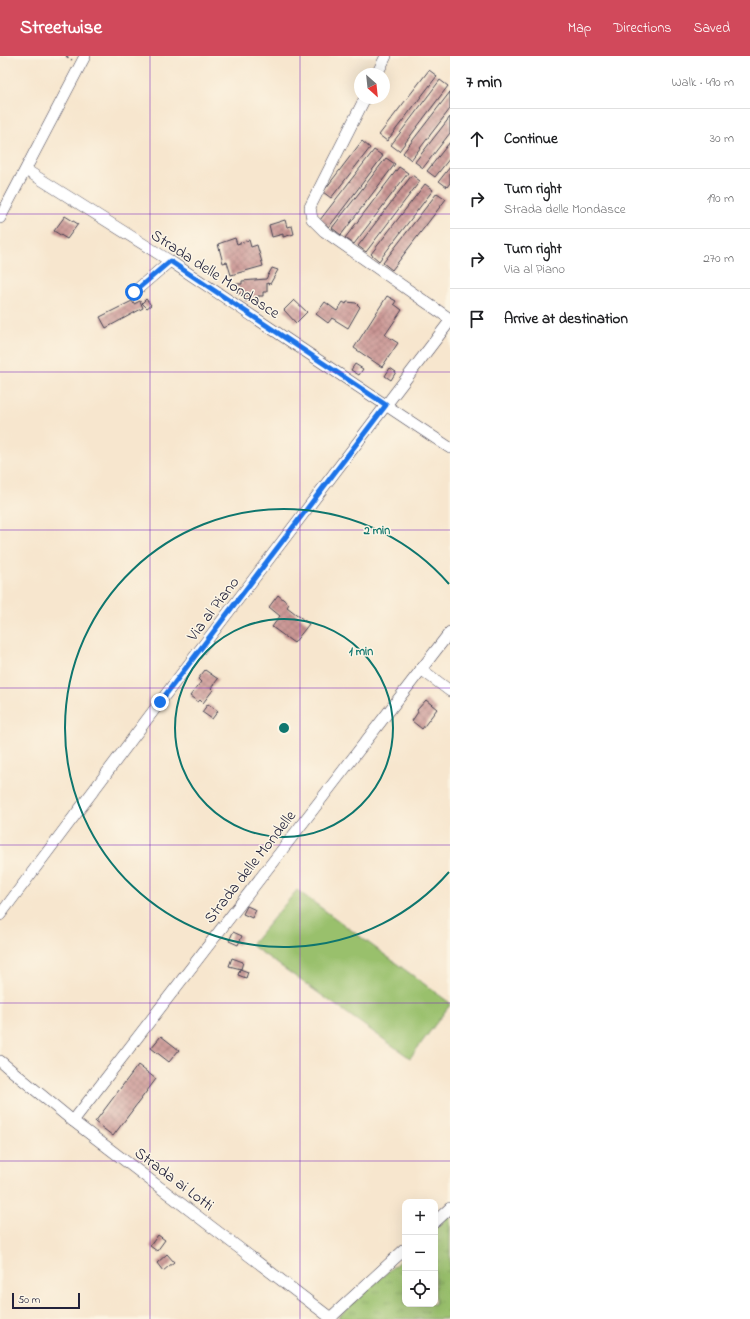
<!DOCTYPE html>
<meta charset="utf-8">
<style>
:root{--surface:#fff;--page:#f2f2f2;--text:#202124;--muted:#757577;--line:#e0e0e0;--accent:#d1495b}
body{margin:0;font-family:"Indie Flower",sans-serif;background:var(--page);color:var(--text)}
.controls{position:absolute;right:12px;bottom:12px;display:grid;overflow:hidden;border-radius:8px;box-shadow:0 4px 16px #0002}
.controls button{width:36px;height:36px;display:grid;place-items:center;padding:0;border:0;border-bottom:1px solid var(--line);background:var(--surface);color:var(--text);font:20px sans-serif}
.compass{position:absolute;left:354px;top:12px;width:36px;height:36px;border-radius:50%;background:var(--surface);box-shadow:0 4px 16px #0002;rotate:153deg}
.scale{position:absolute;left:12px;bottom:10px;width:68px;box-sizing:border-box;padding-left:4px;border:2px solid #22223b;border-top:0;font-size:11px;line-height:14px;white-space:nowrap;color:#22223b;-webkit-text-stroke:3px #fcf5e5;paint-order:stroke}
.stop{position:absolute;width:12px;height:12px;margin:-9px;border:3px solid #1a73e8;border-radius:50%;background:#fff}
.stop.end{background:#1a73e8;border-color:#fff;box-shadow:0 1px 4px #0008}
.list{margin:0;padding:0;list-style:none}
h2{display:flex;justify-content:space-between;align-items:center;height:52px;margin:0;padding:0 16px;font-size:17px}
h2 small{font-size:13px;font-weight:400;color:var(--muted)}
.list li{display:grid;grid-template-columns:26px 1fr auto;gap:12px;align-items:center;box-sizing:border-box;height:60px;padding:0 16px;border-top:1px solid var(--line)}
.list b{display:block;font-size:15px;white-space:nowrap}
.list p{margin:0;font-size:13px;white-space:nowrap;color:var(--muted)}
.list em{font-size:13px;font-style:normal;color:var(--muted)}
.icon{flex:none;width:22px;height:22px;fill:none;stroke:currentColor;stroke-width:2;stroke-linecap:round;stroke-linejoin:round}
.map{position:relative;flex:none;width:450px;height:1263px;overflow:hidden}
header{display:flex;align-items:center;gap:24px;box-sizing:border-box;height:56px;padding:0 20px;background:var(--accent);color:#fff}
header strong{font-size:19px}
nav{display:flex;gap:22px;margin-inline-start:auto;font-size:14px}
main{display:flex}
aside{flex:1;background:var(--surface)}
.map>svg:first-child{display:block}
</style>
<header>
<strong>Streetwise</strong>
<nav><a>Map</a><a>Directions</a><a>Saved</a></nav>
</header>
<main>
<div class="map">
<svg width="450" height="1263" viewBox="0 0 450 1263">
<defs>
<pattern id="grass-tufts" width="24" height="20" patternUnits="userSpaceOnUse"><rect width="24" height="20" fill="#99c06c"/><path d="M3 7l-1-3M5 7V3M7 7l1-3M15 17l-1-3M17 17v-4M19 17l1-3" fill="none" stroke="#7c9c5a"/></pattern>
<pattern id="building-cross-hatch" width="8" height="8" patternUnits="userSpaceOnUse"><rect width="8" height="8" fill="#cb9694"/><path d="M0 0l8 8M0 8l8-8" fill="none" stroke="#a47a7a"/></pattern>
</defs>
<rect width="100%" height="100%" fill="#fcf5e5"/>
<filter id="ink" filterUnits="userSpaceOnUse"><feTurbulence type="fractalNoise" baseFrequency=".025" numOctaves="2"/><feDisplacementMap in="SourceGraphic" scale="8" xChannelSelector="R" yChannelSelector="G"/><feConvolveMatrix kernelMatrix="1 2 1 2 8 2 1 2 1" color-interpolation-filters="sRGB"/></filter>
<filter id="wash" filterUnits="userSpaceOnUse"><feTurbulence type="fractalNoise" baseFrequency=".012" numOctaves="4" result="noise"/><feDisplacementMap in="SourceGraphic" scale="16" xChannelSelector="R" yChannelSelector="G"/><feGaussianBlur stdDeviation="0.9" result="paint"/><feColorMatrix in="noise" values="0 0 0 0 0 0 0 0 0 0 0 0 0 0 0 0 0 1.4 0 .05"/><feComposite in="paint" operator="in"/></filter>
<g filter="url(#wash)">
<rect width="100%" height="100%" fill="#f7e6ce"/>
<path fill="url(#grass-tufts)" stroke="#5e7154" d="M450,1159V1263H340L338,1261L405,1200V1248H435V1173Z"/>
<path fill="#99c06c" stroke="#5e7154" d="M297,834L450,947V949L410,1002L251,889Z"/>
<g id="blocks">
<g fill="url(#building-cross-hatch)">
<path d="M429,14L437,20L387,85L379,79Z"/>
<path d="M440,24L448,30L399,95L391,89Z"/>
<path d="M450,36V53L411,104L403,97Z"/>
<path d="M450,61V77L423,112L415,106Z"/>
<path d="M362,85L370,92L331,142L323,136Z"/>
<path d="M450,86V102L435,121L427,115Z"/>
<path d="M374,94L383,100L329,171L320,164Z"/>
<path d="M386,102L395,108L341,179L332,172Z"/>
<path d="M399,111L408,117L354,188L345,182Z"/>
<path d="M450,111V127L447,131L439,125Z"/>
<path d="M412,119L420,125L366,196L358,190Z"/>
<path d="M425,128L433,134L379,205L371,198Z"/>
<path d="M437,137L446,143L392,214L383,207Z"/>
<path d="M65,160L78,168L67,183L54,175Z"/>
<path d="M285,164L287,171L292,170L294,178L283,181V178L272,181L269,169Z"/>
<path d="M235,182L237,188L249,184L251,191L257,189L263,210L231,219L227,206L223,207L218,188Z"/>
<path d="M272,212L278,214L270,228L267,227V236H263V240H258V244L245,245V237L237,238L236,228H242V225L266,223Z"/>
<path d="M387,240L396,245L394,248L402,254L385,279L398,287L382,311L354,292Z"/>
<path d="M146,243L151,249L147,252L142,247Z"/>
<path d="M294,244L307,256L296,267L284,254Z"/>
<path d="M132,245L134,248L140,245L143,252L106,272L100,261Z"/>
<path d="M325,246L337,255L343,246L346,248L347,246L356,247L360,251L348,272L332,262L328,267L316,258Z"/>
<path d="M355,308L363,313L359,319L351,314Z"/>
<path d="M390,312L396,316L391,324L385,320Z"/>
<path d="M278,539L289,548L287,551L309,568L294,587L272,571L280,560L269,551Z"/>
<path d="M205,614L218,623L211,632L213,634L203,647L200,644L198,646L190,640L201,626L198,623Z"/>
<path d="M426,644L437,653L422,673L412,665L418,656L417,654Z"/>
<path d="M208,648L218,655L212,663L202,656Z"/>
<path d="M247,850L256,854L252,862L243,858Z"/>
<path d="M233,876L242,880L238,889L229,885Z"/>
<path d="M232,902L243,906L241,913L229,910Z"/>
<path d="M240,913L248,916L246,922L238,919Z"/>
<path d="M161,980L179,994L169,1006L151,992Z"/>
<path d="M138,1009L156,1023L113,1080L95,1066Z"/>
<path d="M158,1179L165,1184L157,1195L150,1190Z"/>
<path d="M167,1198L174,1206L163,1215L157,1207Z"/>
</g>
</g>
</g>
<g filter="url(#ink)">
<use href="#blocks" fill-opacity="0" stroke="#423f51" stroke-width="1"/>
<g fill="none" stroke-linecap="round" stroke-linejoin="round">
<defs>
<g id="minor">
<path d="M377,18L386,0"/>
<path d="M365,42L310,151L312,163L324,175L450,263"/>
<path d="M26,114L170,205L450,392"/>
<path d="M0,162L85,0"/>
<path d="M134,236L170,205"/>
<path d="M421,613L450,635"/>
<path d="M0,859L160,646L450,265"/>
<path d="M0,1005L73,1065L332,1263"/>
<path d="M73,1065L450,576"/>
<path d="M435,1166L450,1152"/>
<path d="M329,1263L405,1193"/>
</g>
</defs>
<use href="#minor" stroke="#423f51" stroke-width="12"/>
<path stroke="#423f51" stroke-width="1.5" stroke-dasharray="3 3" stroke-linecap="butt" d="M66,0L72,4"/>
<use href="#minor" stroke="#fff" stroke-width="11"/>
</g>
</g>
<g fill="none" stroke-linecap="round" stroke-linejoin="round" filter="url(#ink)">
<path stroke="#1a73e8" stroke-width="5" d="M134,236L170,205L386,349L160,646"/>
</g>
<path fill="none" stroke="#7b2cbf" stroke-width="1" stroke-opacity="0.55" d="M150,0V1263M300,0V1263M0,158H450M0,316H450M0,474H450M0,632H450M0,789H450M0,947H450M0,1105H450"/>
<g fill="none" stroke="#0f766e" stroke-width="2">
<circle cx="284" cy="672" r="109"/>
<path d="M449 816A219 219 0 1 1 449 528"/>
</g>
<g text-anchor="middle" stroke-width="3" stroke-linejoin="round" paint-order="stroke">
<g font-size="16" fill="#22223b" stroke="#fcf5e5">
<text transform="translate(216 217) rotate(33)" y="6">Strada delle Mondasce</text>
<text transform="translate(212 552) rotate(-53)" y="6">Via al Piano</text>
<text transform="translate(249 810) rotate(-52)" y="6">Strada delle Mondelle</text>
<text transform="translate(175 1122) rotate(37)" y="6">Strada ai Lotti</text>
</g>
</g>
<circle cx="284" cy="672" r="6" fill="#0f766e" stroke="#fcf5e5" stroke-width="2"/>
<g font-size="12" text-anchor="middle" font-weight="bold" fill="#0f766e" stroke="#fcf5e5" stroke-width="3" stroke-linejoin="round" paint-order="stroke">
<text x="377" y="478">2 min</text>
<text x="361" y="599">1 min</text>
</g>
</svg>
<div class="controls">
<button>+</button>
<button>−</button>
<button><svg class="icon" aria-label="locate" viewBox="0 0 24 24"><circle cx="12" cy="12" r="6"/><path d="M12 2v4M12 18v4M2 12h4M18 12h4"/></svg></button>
</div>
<svg class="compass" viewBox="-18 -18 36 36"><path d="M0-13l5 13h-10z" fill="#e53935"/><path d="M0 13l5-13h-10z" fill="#757577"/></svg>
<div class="scale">50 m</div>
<div class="stop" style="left:134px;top:236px"></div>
<div class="stop end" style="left:160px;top:646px"></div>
</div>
<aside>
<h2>7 min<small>Walk · 490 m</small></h2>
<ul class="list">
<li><svg class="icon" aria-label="ahead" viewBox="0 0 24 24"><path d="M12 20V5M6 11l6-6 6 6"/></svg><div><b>Continue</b></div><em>30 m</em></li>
<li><svg class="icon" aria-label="right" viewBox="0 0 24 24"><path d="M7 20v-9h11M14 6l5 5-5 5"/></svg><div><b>Turn right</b><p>Strada delle Mondasce</p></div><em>190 m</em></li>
<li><svg class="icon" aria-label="right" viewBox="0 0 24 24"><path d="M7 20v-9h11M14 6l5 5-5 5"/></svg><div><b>Turn right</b><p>Via al Piano</p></div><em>270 m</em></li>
<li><svg class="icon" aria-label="arrive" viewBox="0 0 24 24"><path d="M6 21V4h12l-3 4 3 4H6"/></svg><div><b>Arrive at destination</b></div></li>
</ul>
</aside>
</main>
